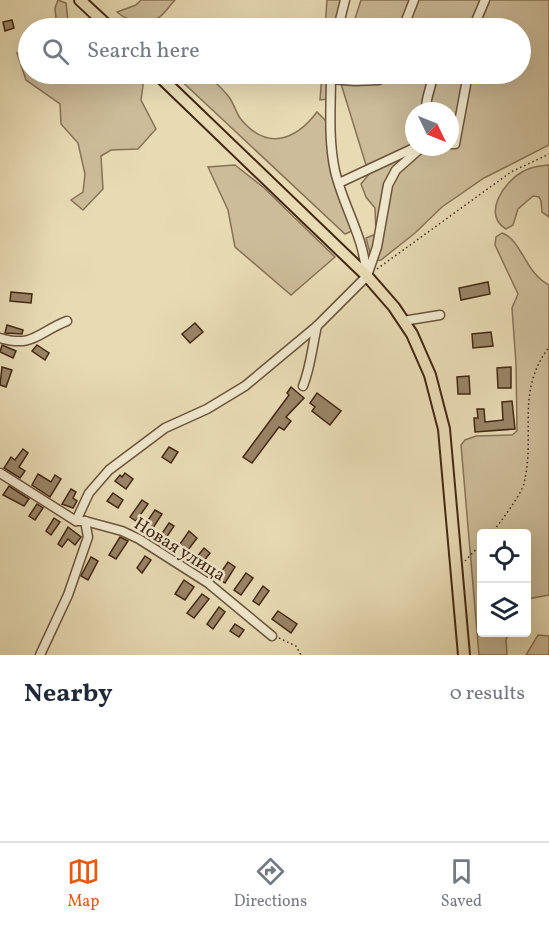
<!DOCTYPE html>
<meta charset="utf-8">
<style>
:root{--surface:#fff;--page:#f6f6f7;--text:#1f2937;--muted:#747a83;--line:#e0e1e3;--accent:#ea580c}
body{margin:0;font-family:Vollkorn,serif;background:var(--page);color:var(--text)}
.controls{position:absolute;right:18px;bottom:18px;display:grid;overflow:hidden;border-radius:6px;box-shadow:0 6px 24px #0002}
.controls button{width:54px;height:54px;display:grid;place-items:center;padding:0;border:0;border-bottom:2px solid var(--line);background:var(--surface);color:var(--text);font:30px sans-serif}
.compass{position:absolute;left:405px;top:102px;width:54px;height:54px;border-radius:50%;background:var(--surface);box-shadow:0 6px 24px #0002;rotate:133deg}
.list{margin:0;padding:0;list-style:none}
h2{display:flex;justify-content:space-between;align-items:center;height:78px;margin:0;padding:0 24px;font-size:26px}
h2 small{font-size:20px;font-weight:400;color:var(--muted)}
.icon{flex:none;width:33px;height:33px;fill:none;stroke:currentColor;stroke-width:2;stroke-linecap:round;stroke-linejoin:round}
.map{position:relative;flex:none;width:549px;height:655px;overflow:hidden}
.search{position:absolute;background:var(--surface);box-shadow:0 6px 24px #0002;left:18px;right:18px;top:18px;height:66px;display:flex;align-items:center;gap:15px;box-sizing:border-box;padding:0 21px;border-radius:33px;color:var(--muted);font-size:22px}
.sheet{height:186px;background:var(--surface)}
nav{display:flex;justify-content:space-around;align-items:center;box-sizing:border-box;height:84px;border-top:2px solid var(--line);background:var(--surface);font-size:16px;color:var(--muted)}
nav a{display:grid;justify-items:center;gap:3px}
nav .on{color:var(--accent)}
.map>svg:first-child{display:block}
</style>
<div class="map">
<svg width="549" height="655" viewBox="0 0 549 655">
<rect width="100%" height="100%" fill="#e8dbb4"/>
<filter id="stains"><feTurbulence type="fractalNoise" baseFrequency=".00333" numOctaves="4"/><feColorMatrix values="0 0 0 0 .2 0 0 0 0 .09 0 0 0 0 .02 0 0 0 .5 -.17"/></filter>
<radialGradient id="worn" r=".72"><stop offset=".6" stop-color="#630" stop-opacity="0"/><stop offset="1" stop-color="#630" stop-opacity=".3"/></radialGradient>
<g fill="#ccbc99" stroke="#887256" stroke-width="1.5">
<path d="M58,0L66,3L68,21L75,28H57L55,8Z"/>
<path d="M141,0H175C170,5 164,15 158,18C145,26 127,21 117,12L136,5Z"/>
<path d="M327,0H343L335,28H325Z"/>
<path d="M361,0H549V145L484,178L442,207L415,233L381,260L372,261L366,238L376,234L375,208L366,197L361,184L374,168L417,147H450V111H414V146L366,165L338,74H520V28H352Z"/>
<path d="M17,53L28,55V74H142L144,78L141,100L156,129L138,149L111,150L101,156L103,189L83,210L71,200L83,192L85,174L78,143L61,124L60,104L26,80Z"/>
<path d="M174,74H206C214,81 223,89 229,97C234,104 236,112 240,118C266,151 295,141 317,112L332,127L338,187L352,231L345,234Z"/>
<path d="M322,74H328L327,99L320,100Z"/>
<path d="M235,165L263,187L335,257L291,295L235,247L228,210L208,167Z"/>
<path d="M549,165V217L542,212L541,201L539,197L533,196L518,209L513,225L506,229C482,214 504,182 522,172C530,167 539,166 549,165Z"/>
<path d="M502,233C522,240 525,273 549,285V595L527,599L526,534H482V632L509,633L506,640L507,655H479L461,445L465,440L476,436L512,435L517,431L516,364L512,308L518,294L495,245L496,237Z"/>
<path d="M538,635L549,636V655H526Z"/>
</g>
<g fill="#998567" stroke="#432713" stroke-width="1.5">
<path d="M12,20L14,28L5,31L3,22Z"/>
<path d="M488,282L490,294L461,300L459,288Z"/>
<path d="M11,292L32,294L31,303L10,301Z"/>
<path d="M195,323L203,332L190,343L182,334Z"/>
<path d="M7,325L23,330L22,334L5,333Z"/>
<path d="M491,332L493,346L473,348L472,334Z"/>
<path d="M2,345L16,351L13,358L0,352Z"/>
<path d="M37,345L49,353L45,360L32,351Z"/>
<path d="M2,367L12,370L6,387L0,385Z"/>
<path d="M511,367V388H498L497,368Z"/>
<path d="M469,376L470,394H458L457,377Z"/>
<path d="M291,387L304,398L286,417L291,421L284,430L279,427L252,463L243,457L289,395L287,393Z"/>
<path d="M317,393L341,411L330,425L312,411L315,407L310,403Z"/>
<path d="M512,401L515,429L475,432L474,418H478L477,409H484L485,422L503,420L502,402Z"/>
<path d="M169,447L178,452L171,463L162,457Z"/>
<path d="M23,449L28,453L19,467L25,471L20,478L4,468L11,457L15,460Z"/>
<path d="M125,473L133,479L126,489L115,481L120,475L122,477Z"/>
<path d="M38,474L51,482L55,475L61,479L50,497L32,485Z"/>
<path d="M9,486L29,499L24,506L3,495Z"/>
<path d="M71,489L76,492L73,498L77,501L73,508L62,504Z"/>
<path d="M113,493L123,500L118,508L107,501Z"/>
<path d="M142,500L148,504L136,521L130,517Z"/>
<path d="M37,504L43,508L35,520L29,516Z"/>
<path d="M155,510L162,514L151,531L144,526Z"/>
<path d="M54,518L60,522L51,535L46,531Z"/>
<path d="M169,523L174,526L166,538L161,535Z"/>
<path d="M68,527L81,537L75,545L68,539L62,547L58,544Z"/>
<path d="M189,531L197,538L188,550L180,544Z"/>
<path d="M120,537L128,541L116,559L109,555Z"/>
<path d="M204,548L210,553L199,567L193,562Z"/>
<path d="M145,556L151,560L142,573L137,568Z"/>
<path d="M91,557L98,561L88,580L81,576Z"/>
<path d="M228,562L235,567L225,583L217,578Z"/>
<path d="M246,573L253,578L241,595L234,590Z"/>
<path d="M184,580L194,587L185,600L175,594Z"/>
<path d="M263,586L269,591L259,605L253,601Z"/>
<path d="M202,594L209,599L194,618L187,613Z"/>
<path d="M219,607L225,612L213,629L207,624Z"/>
<path d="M278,611L297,624L291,633L272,619Z"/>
<path d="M235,624L244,630L239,637L230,631Z"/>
</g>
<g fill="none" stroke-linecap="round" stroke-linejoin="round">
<defs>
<g id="minor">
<path d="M338,28L345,0"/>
<path d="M403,28L414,0"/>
<path d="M473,28L485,0"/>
<path d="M331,74C331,106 328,139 335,171C343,206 364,237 366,273"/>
<path d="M331,79L355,81L379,80L383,74"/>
<path d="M426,111C425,98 432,87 433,74"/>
<path d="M450,144H455L468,74"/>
<path d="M339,183L416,147"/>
<path d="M403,321L440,315"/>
<path d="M0,338C34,348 38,332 67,321"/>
<path d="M303,386C311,366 312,347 317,326"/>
<path d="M0,473L76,521H85L122,531L139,539L208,583L272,636"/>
<path d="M76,521L89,493L109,470L165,428L207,409L245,386L317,326L367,276L377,247L388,185L396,170L422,147"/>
<path d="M40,655L68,595L88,537L85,521"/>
</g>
<g id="major">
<path d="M80,0L110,28"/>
<path d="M157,74L367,276L394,307L412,334L430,375L444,429L464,655"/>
</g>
</defs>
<use href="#minor" stroke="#6c543b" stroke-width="11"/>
<use href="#major" stroke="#432713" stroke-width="14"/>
<g stroke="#432713" stroke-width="1.5" stroke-dasharray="1.5 3" stroke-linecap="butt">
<path d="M377,269L511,172L549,154"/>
<path d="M491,534C499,524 522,494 524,483C536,435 515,392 549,347"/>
<path d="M465,561L482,543"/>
<path d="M279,638L296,646L301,655"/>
</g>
<use href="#minor" stroke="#f0e8ce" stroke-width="8"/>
<use href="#major" stroke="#e8dbb4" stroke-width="10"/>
</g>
<g text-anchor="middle" stroke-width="5" stroke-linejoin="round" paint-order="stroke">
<g font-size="18" fill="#432713" stroke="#f0e8ce">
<text transform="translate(180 549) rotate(32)" y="6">Новая улица</text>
</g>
</g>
<rect width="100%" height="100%" filter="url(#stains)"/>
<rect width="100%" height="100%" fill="url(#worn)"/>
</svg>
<div class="controls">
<button><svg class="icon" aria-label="locate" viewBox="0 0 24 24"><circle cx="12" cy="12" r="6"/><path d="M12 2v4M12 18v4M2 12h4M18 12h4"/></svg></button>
<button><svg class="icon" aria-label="layers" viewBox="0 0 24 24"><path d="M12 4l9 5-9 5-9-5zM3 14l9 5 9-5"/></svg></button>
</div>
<svg class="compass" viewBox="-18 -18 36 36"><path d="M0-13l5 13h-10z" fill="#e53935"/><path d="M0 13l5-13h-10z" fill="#747a83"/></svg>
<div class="search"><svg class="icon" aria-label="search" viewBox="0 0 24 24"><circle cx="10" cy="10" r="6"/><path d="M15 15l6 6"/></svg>Search here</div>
</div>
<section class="sheet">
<h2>Nearby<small>0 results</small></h2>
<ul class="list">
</ul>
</section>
<nav>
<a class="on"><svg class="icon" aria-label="map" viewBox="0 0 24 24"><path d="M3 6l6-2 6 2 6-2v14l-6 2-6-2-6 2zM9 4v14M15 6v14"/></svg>Map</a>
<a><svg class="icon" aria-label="directions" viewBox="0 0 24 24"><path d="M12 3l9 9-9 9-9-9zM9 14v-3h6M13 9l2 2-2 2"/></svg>Directions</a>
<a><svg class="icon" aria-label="saved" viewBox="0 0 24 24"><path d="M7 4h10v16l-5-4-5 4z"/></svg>Saved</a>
</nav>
